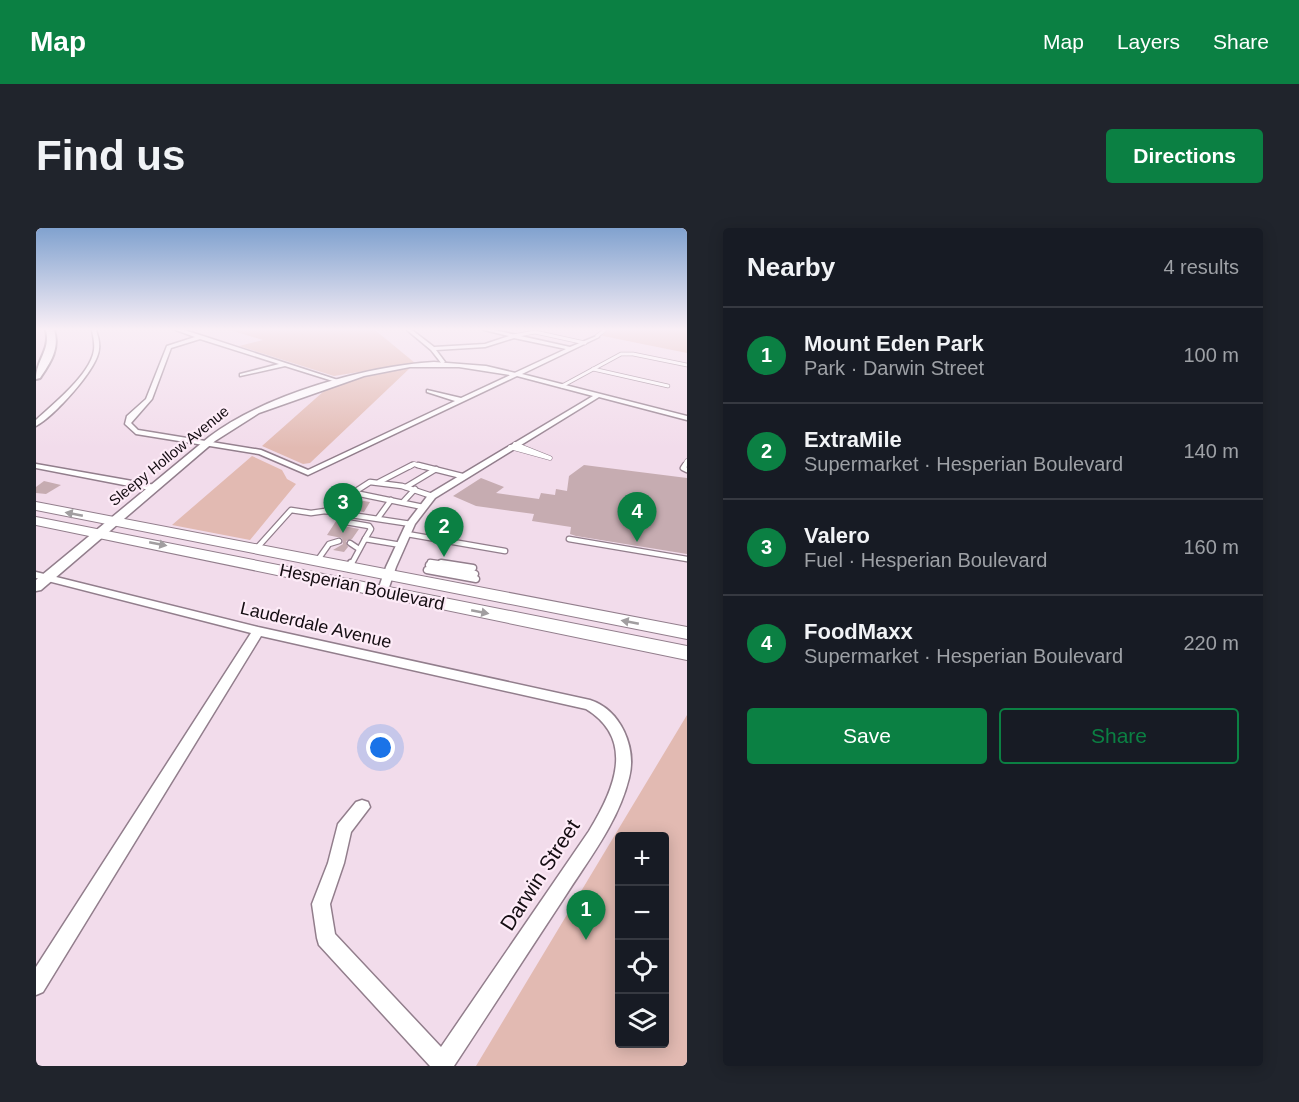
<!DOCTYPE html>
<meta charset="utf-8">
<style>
:root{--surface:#171b24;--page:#20242c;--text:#f1f3f6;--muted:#9ea1a6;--line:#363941;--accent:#0b8043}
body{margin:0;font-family:Helvetica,sans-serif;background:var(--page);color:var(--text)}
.controls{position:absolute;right:18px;bottom:18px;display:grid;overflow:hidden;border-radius:6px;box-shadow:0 3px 15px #0003}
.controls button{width:54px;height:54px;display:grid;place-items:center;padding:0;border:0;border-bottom:2px solid var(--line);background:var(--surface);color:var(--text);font:30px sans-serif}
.you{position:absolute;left:345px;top:520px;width:21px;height:21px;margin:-15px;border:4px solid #fff;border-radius:50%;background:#1a73e8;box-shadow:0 0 0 9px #1a73e833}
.badge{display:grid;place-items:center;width:39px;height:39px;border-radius:50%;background:var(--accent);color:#fff;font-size:20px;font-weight:700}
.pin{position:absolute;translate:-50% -50px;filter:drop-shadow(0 2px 3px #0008)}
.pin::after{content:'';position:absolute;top:32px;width:21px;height:18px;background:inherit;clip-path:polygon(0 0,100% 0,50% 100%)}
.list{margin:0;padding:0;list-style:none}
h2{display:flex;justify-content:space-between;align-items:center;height:78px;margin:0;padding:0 24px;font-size:26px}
h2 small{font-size:20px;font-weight:400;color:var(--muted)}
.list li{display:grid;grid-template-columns:39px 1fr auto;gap:18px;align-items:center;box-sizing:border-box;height:96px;padding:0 24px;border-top:2px solid var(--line)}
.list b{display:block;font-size:22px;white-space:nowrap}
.list p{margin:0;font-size:20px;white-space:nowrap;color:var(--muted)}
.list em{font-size:20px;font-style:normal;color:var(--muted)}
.actions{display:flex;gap:12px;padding:18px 24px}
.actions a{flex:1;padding:14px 0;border:2px solid var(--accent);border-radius:6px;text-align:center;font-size:21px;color:var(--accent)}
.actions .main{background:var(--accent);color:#fff}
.icon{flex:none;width:33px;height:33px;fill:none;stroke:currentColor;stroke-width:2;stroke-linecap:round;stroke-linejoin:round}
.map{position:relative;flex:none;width:651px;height:838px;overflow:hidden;border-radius:6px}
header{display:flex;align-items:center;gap:36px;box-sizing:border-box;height:84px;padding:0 30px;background:var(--accent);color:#fff}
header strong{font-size:28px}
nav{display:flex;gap:33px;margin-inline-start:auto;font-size:21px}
.intro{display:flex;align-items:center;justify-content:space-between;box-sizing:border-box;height:144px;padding:0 36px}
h1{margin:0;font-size:42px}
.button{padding:15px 27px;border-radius:6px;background:var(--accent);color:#fff;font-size:21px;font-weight:700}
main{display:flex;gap:36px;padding:0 36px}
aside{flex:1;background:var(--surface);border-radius:6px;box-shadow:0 3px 15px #0003}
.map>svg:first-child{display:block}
</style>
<header>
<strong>Map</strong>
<nav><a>Map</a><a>Layers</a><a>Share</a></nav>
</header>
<div class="intro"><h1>Find us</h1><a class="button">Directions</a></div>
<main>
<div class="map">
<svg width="651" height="838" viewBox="0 0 651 838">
<rect width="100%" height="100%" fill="#f2dceb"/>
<g fill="#e2bab2" fill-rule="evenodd">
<path d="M194,102H339L379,135L298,148L203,118L227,112Z"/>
<path d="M573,102H651V125L562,107Z"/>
<path d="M374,140L274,235L267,236L226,218L288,163L324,150Z"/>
<path d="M216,228L246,242L251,251L260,256L214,312L136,297Z"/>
<path d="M651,487V838H440ZM584,608H628V816H584Z"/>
</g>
<g fill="#c6acb1">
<path d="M548,237L651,250V326L540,308L534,306L535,299L496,293L498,286L440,278L417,268L445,250L468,259L460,265L503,271L505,265L519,267L520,261L531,263L533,248Z"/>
<path d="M8,253L25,257L10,266L0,265V259Z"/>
<path d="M316,271L334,274L328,284L308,281Z"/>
<path d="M302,290H308L306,294L308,298L323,301L316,311L310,313L312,319L308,324L297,322L307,316L306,310L291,307Z"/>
</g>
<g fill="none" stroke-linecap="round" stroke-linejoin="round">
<defs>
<g id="service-far3">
<path d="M477,108L499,104L549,115"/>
<path d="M561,108L569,102"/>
<path d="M557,141L632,158"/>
<path d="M526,158L585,126H597L651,137"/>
</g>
<g id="service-far2">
<path d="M474,219L514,230L479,216"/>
<path d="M373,239L378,236L388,239"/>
<path d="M648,239L651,233"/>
</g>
<g id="service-far1">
<path d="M382,237L426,248"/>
<path d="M649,237L647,240L651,242"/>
<path d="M343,254L376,237"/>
<path d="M370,259L400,241"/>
<path d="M319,265L387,279"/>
<path d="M367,274L379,261"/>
<path d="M289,283L375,296"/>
<path d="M342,290L355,272"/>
<path d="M310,294L333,298L335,301L329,311"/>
<path d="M371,306L469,323"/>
<path d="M533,311L651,331"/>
<path d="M314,315L323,321"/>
<path d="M220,321L255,282L275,285L289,283L334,254L366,258L396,268"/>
<path d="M281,333L293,316L303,313"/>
<path d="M394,334L415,337"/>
<path d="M315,337L329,311L365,317"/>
</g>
<g id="service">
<path d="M405,335L437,340"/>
<path d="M393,337L439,346"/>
<path d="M313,340L315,335"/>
<path d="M391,342L440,351"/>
</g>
<g id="minor">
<path d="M56,102H60C62,108 64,115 63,121C62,141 17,189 0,198V192C17,176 55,146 58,122C59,115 57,108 56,102Z"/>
<path d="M140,102H148L167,108L305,153L300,154L249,138L204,148V146L243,136L164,111L135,120L116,171L95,195L102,202L225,222L272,242L419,173L391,164V162L425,170L530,121L478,110L449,119L400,122L409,134L406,136L395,122L371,102H376L398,119L449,116L473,108L448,102H458L534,119L563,107V109L486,146L651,188V192L563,169L399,270L379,296L360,339L351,365L346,368L341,365L350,339L370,296L393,266L557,168L481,148L272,247L223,226L100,206L89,196L91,188L110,171L131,118L159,109Z"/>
<path d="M0,236L119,257L123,260L119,263L0,240Z"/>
<path d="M0,344L222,399L554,472C585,482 601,520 593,550C582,595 552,632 528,670C491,726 455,782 418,838H394L283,717L281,710L276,676L292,635L302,596L320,574L326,572L332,574L334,579L315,604L308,635L294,676L299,706L405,819L553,603C577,564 601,512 550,481L225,408L7,764L0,767V739L215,405L0,350Z"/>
</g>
<path id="tertiary" d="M398,134L450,138L484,146L480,148L423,139H374L328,148L223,185L179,213L5,362L0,363V352L173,209C228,167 330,138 398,134Z"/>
<g id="primary">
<path d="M0,274L651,399V411L0,282Z"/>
<path d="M0,289L651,418V432L0,297Z"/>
</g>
<path id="motorway" d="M10,102H18C24,121 14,135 4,150L0,151C0,132 15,122 10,102Z"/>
</defs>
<use href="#service-far3" stroke="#927e8c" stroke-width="4.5"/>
<use href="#service-far2" stroke="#927e8c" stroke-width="5"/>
<use href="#service-far1" stroke="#927e8c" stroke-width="7"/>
<use href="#service" stroke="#927e8c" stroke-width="9"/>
<use href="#minor" stroke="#927e8c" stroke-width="3"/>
<use href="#tertiary" stroke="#927e8c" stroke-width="3"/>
<use href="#primary" stroke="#927e8c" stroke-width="2"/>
<use href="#motorway" stroke="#927e8c" stroke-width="4"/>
<use href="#service-far3" stroke="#fff" stroke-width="3"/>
<use href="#service-far2" stroke="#fff" stroke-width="4"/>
<use href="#service-far1" stroke="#fff" stroke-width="4.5"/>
<use href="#service" stroke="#fff" stroke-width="6"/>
<use href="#minor" fill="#fff" fill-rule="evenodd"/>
<use href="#tertiary" fill="#fff" fill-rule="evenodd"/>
<use href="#primary" fill="#fff" fill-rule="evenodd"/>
<use href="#motorway" fill="#fff" fill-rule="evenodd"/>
</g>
<defs><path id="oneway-solid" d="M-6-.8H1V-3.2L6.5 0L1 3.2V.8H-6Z" transform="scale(1.5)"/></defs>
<g fill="#a19ea0">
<use href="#oneway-solid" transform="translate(38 286) rotate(-169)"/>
<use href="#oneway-solid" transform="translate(122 316) rotate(11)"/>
<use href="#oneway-solid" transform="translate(444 384) rotate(11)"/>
<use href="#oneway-solid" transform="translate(594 394) rotate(-169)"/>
</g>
<linearGradient id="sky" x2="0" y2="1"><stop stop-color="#81a2cf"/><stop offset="0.46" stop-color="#f9eff6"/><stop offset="1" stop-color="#f9eff6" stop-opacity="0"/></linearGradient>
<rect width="651" height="220" fill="url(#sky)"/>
<g text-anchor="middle" stroke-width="4.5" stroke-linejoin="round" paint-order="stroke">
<g font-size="15" fill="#140d12" stroke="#fdebf7">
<text transform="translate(133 228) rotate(-39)" y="5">Sleepy Hollow Avenue</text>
</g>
<g font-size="18" fill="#140d12" stroke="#fdebf7">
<text transform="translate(326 359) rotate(12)" y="6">Hesperian Boulevard</text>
<text transform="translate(280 397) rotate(13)" y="6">Lauderdale Avenue</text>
</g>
<g font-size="21" fill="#140d12" stroke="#fdebf7">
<text transform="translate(504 647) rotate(-57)" y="7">Darwin Street</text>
</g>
</g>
</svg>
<div class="controls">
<button>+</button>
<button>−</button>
<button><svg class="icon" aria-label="locate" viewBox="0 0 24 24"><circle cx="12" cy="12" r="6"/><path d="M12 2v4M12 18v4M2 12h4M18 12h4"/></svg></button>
<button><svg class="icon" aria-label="layers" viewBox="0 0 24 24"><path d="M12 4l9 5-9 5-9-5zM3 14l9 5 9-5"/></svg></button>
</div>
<div class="you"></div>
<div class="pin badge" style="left:550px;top:712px">1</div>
<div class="pin badge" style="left:408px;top:329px">2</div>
<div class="pin badge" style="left:307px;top:305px">3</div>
<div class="pin badge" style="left:601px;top:314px">4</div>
</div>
<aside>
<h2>Nearby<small>4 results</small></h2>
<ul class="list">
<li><span class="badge">1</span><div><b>Mount Eden Park</b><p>Park · Darwin Street</p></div><em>100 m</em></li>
<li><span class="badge">2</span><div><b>ExtraMile</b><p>Supermarket · Hesperian Boulevard</p></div><em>140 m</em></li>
<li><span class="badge">3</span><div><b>Valero</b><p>Fuel · Hesperian Boulevard</p></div><em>160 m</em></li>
<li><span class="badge">4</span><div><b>FoodMaxx</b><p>Supermarket · Hesperian Boulevard</p></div><em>220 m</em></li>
</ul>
<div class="actions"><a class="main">Save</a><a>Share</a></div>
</aside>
</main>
